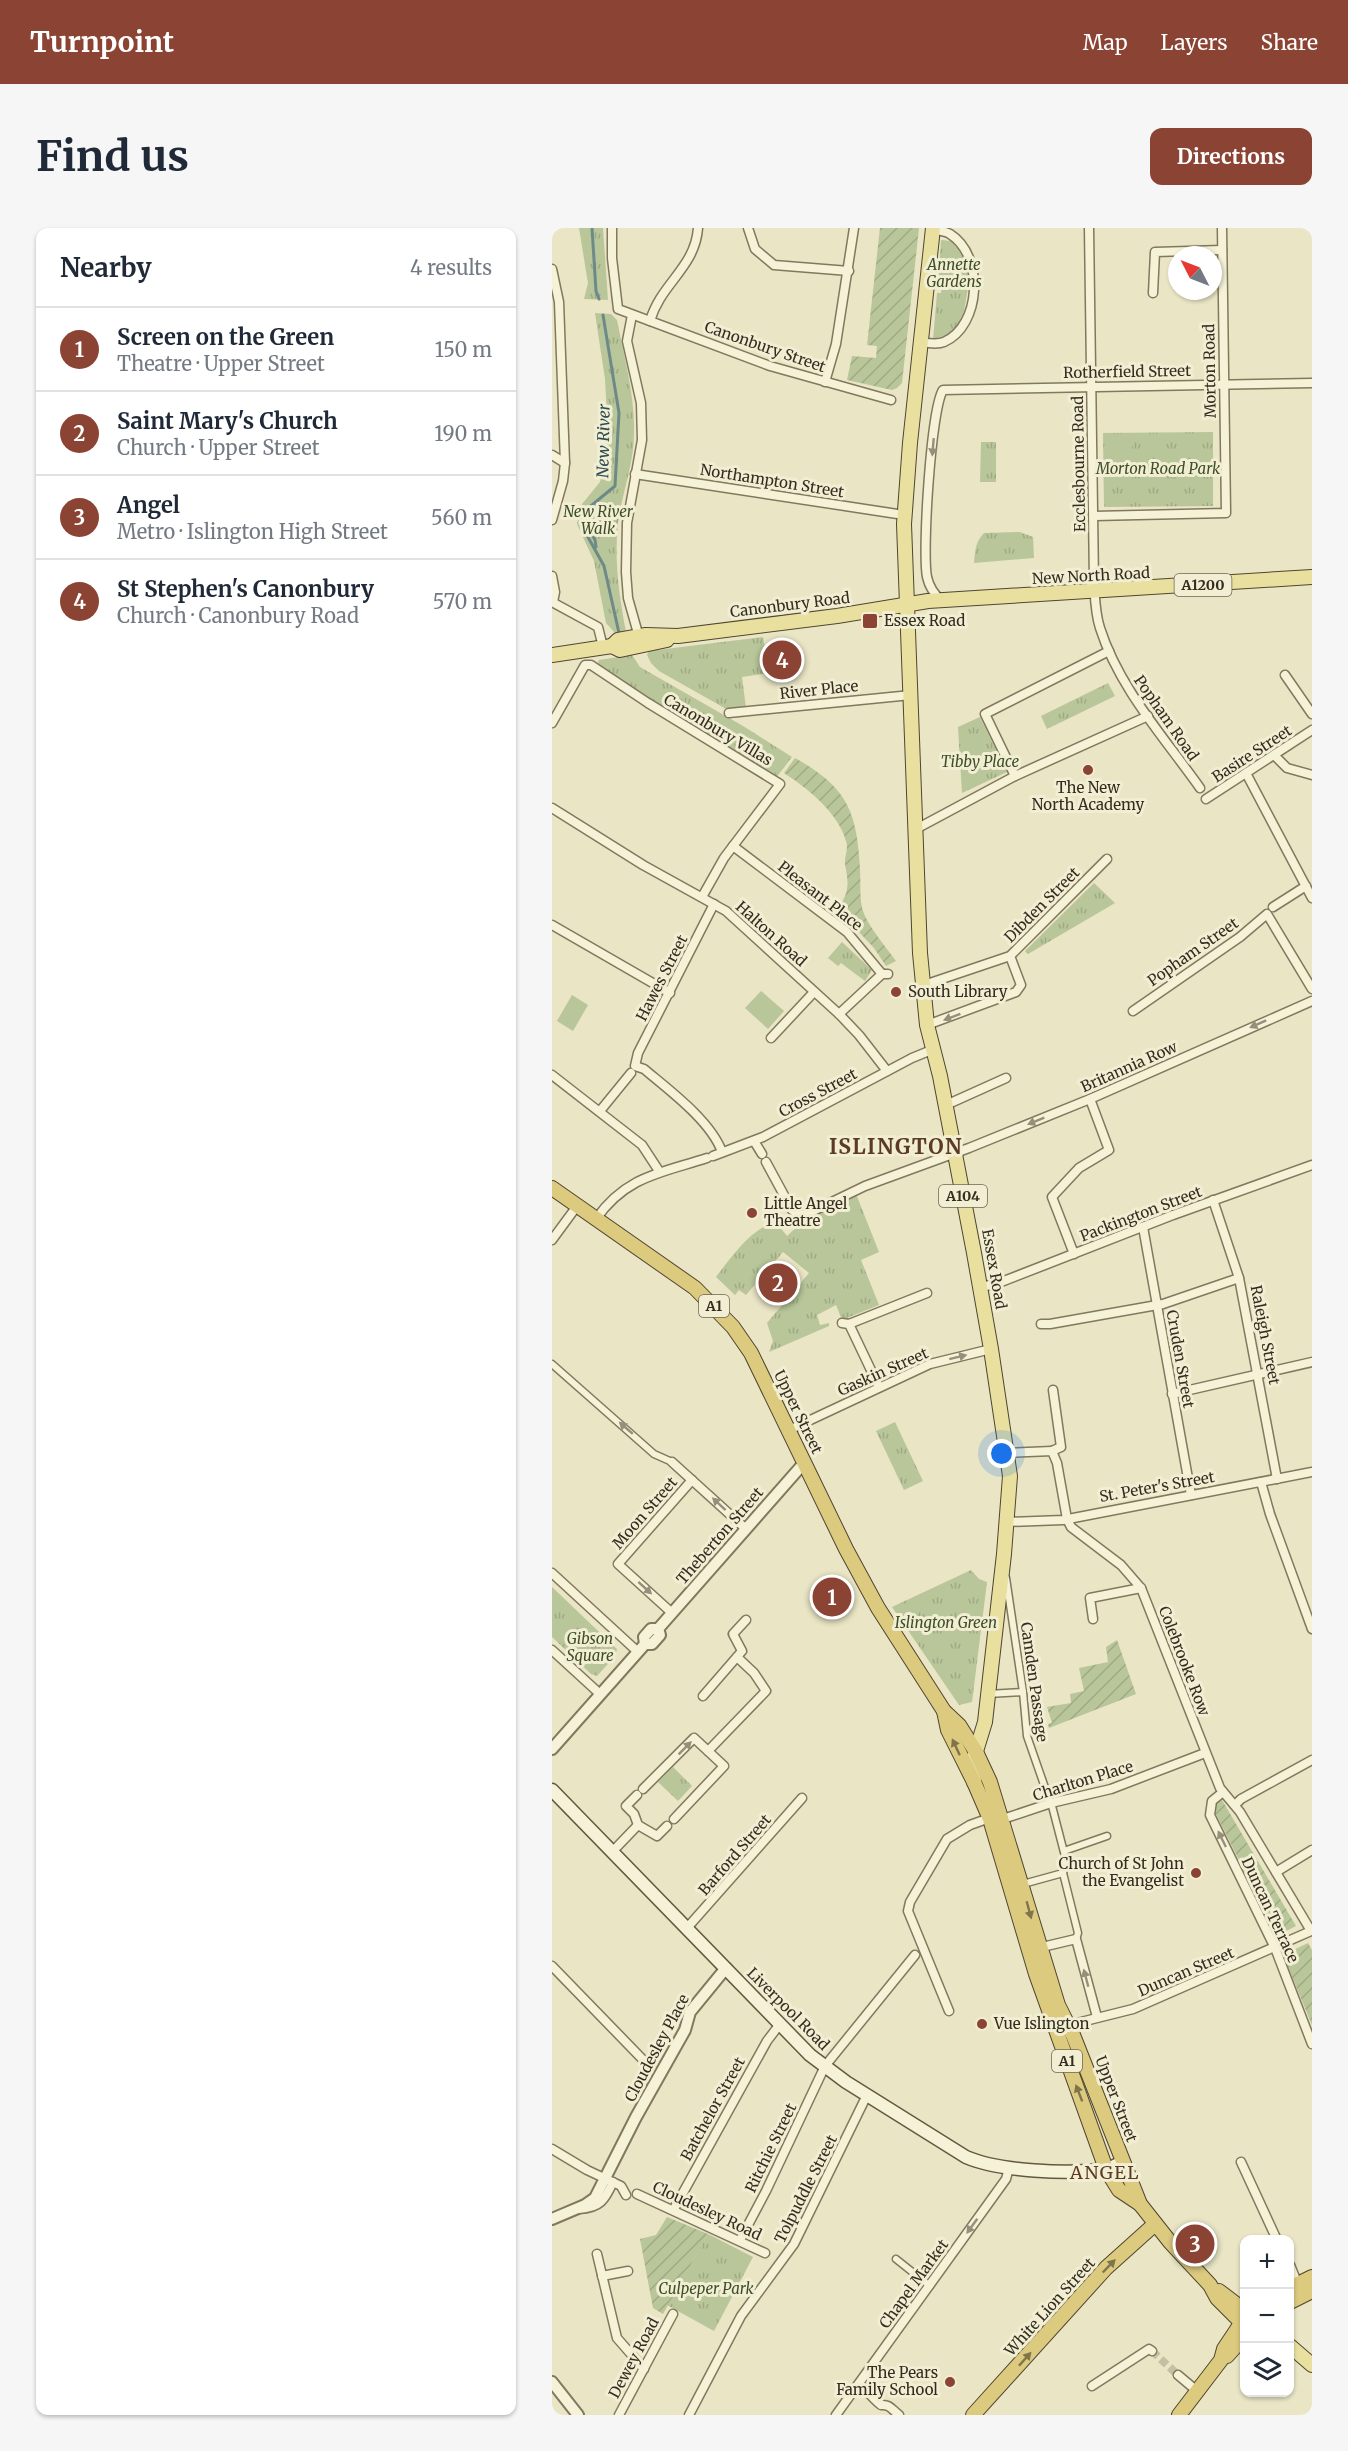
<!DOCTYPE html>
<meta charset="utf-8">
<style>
:root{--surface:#fff;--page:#f6f6f7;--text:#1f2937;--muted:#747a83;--line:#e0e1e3;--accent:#8b4333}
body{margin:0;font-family:Merriweather,serif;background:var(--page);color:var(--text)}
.controls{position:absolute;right:18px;bottom:18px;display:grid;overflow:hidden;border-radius:12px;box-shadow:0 2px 4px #0004}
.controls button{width:54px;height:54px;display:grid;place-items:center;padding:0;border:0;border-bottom:2px solid var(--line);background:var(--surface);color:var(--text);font:30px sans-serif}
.compass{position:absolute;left:616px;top:18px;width:54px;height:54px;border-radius:50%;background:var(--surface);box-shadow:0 2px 4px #0004;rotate:312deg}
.you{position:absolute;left:450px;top:1226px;width:21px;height:21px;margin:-15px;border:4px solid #fff;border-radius:50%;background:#1a73e8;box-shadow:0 0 0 9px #1a73e833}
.badge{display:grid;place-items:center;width:39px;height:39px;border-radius:50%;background:var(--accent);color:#fff;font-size:20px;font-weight:700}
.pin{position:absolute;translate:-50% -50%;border:3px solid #fff;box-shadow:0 2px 6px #0006}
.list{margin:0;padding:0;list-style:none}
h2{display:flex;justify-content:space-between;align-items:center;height:78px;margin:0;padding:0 24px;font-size:26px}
h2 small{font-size:20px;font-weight:400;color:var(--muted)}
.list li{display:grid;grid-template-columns:39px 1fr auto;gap:18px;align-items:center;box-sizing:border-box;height:84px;padding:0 24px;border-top:2px solid var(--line)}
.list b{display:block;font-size:22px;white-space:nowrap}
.list p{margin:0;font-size:20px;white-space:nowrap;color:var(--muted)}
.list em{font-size:20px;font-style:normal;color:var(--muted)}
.icon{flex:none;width:33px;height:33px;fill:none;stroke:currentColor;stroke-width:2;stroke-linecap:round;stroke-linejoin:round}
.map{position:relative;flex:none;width:760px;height:2187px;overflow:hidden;border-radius:12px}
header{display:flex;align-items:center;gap:36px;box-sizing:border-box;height:84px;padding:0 30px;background:var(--accent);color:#fff}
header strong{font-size:28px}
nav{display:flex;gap:33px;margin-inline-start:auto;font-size:21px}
.intro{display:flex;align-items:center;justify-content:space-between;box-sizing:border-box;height:144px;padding:0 36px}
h1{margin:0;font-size:42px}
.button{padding:15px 27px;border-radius:12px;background:var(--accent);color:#fff;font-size:21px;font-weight:700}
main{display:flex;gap:36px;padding:0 36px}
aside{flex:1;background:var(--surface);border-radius:12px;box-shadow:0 2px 4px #0004}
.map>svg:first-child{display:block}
</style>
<header>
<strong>Turnpoint</strong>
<nav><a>Map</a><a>Layers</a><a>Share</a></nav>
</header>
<div class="intro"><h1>Find us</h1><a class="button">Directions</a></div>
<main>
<aside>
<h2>Nearby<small>4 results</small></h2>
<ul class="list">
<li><span class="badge">1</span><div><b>Screen on the Green</b><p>Theatre · Upper Street</p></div><em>150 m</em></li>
<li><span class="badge">2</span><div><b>Saint Mary's Church</b><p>Church · Upper Street</p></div><em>190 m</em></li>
<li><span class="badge">3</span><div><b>Angel</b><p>Metro · Islington High Street</p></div><em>560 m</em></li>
<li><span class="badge">4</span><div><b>St Stephen's Canonbury</b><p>Church · Canonbury Road</p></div><em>570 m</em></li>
</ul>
</aside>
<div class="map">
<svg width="760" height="2187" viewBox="0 0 760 2187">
<defs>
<pattern id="grass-tufts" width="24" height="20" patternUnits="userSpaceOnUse" patternTransform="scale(1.5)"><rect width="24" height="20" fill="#b8c69a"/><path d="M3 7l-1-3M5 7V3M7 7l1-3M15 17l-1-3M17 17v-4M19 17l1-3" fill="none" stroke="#9faa84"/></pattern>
<pattern id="garden-furrows" width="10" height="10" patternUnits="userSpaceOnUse" patternTransform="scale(1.5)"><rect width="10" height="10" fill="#b8c69a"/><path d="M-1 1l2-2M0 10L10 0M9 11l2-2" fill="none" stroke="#9faa84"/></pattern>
</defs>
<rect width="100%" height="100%" fill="#e9e5c5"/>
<g fill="url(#grass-tufts)">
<path d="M27,0H51L56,72L32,71L36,55Z"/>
<path d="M389,12L399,13L411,26L419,43L412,83L404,100L391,112H381L385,65H389L390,57L386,56Z"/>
<path d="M43,85L59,86L65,92C72,129 83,167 82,205C82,236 70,265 66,295C62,332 67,368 74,404L64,406L54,395L42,333L25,296L30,276L48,254L56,208L53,151Z"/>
<path d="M661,204V278L552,279L551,205Z"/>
<path d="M429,214H444V254H428Z"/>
<path d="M468,304L481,309L482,330L422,335C423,324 423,314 432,305Z"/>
<path d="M211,409L217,445L190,449L194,480L176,482L107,443L99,435L95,427L97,423Z"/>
<path d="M80,427L88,439L191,498L240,529L224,550L45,437L47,432Z"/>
<path d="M556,455L563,468L495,501L489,488Z"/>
<path d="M428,489L455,544L410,565L406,499Z"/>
<path d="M542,655L563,675L476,726L473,723Z"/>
<path d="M290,714L320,742L313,753L289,735L286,738L276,730Z"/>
<path d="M304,966L327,1024L309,1032L327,1077L290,1092L284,1077L265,1087L268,1097L277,1095V1098L217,1124L221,1113L215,1095L257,1045L231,1024L194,1067L187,1062L183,1067L164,1049C180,1028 197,1003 223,993L235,1008L247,997L245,994Z"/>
<path d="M343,1194L371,1253L352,1262L324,1203Z"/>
<path d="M419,1342L427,1351L435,1354L420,1474L407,1477L340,1379Z"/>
<path d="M0,1359L65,1421L63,1428L45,1448L39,1446L0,1409Z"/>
<path d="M121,1539L140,1558L126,1573L106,1554Z"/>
<path d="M156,2006L201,2029L162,2103L115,2077Z"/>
</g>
<g fill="url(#garden-furrows)">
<path d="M328,0H367L350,155L345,160L340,162L295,152L300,128L324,130L325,118L315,117Z"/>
<path d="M243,530C295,559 305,583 308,641C309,654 307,671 311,683C316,698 334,719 344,733L334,738L322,720L293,689L296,681L289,676C298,662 296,652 293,636C292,629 297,621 294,613C286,584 255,560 232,545Z"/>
<path d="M565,1412L584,1466L497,1500L496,1496L500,1495L495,1479L519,1475L518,1466L532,1463L527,1440L556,1434L554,1419Z"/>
<path d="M670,1572L744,1698L725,1708L662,1582L664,1576Z"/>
<path d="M756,1715L760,1722V1797L731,1727Z"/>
<path d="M115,1989L156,2006L111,2086L101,2080L88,2011L104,2007Z"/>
</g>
<g fill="#b8c69a">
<rect x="555" y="210" width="25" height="44"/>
<path d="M209,763L232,783L216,801L193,780Z"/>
<path d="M20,767L36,777L21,803L5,793Z"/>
</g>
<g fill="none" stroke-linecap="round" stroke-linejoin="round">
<g stroke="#6e8a88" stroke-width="3">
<path d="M40,0L44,63L47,71"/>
<path d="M51,87L67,185L63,258L34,282L31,300L52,338L67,405"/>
<path d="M33,292L43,312L44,319"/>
</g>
<path stroke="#c5c0a4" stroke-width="8" stroke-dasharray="8 4" stroke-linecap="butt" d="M600,2123L626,2147"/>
<defs>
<g id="pedestrian">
<path d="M0,1136L102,1226L120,1234"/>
<path d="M454,1350L471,1464L475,1508L498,1574"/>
<path d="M436,1466L471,1464"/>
<path d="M500,1578L514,1632L511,1645L526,1705L524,1711"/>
<path d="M512,1623L555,1608"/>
<path d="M471,1656L511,1645"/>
<path d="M344,2031L378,2058"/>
</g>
<g id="minor">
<path d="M60,0V30L66,81L218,138L339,172"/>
<path d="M196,0L203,21L222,37L297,43"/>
<path d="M537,0L542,354C543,369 543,385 548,400C567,460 612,509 648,560"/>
<path d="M0,41L7,74L13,235L11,253L0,292"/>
<path d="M601,65L603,24L670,22"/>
<path d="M80,87L75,113L89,175L90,212L75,295L74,344L76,370L87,409"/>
<path d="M98,93C109,55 143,40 146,0"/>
<path d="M368,114C375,115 385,117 392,114C429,98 433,28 398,6C393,3 387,3 380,1"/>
<path d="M273,154L284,116L302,0"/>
<path d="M0,227L13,235"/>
<path d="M83,246L352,287"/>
<path d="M542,288L674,285L670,0"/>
<path d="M0,348L3,364L1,374"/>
<path d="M389,372C382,366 377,358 375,349C370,324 379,181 391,162L760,155"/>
<path d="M0,374L46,399L51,419"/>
<path d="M733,447L760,486"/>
<path d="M177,485L359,467"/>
<path d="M0,495L33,437H39L96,475L228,556L172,630L150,669"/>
<path d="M722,527L735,540L760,547"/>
<path d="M694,545L760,670"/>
<path d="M463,548L433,486L557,423"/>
<path d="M654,571L760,502"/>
<path d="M0,580L91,637L174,683L287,786L307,807L335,843"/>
<path d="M364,601L463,548L596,488"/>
<path d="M181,618L295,704L330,746"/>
<path d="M162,676L86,825L83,838L92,841C117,862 159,893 170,924"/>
<path d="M721,679L754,658"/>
<path d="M0,697L118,765"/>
<path d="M372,757L458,728L555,631"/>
<path d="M581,783L688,709L715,686L760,761"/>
<path d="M287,786L330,746H336"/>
<path d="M375,797L464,764L469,757L458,728"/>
<path d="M219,810L262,764"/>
<path d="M0,847L90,917L107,943"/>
<path d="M394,877L454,850"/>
<path d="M48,883L79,845"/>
<path d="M202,913L210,926"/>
<path d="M161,928L211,909L360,830L382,821"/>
<path d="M214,934L240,982L246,987H253L313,958L417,920L538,871L760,773"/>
<path d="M661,972L687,1050L725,1251"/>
<path d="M44,991C74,948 109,945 155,930"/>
<path d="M591,999L639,1267"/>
<path d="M0,1012L25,978"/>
<path d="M522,1026L500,969L527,940L557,922L538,871"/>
<path d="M428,1059L444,1056L621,987L760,937"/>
<path d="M290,1095L297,1096L375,1065"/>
<path d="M297,1096L327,1159"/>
<path d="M489,1096H498L611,1076L687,1050"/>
<path d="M620,1166L760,1134"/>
<path d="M237,1202L378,1136L439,1121"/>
<path d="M500,1223L509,1219L501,1162"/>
<path d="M455,1225L500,1223L505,1235L515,1291L519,1299L569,1337L589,1360L668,1560L688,1584L759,1703L581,1781L517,1797"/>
<path d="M120,1234L194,1301"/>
<path d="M709,1254L718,1286L760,1401"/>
<path d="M455,1294L511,1292L760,1244"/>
<path d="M0,1345L86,1424"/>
<path d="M120,1385L66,1336L140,1252"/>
<path d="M541,1391L538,1370L589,1360"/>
<path d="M0,1422L48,1466"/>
<path d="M151,1468L190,1423L181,1406L194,1392"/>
<path d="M156,1523L214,1463L202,1445L185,1429"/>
<path d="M91,1561L142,1510L172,1538L122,1591"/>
<path d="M671,1564L660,1573L658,1587L723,1720L760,1816"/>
<path d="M85,1567L74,1578L82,1586L86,1597L105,1608L115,1598"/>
<path d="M683,1577L689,1571L760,1532"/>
<path d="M60,1624L86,1597"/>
<path d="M724,1644L760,1622"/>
<path d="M135,1700L250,1570"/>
<path d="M486,1720L524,1711L545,1789"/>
<path d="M0,1738L98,1839"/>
<path d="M397,1783L356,1683L358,1674L395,1611L418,1597L432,1592L457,1589L499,1575L559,1561L653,1525"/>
<path d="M0,1921L35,1942L69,1958L74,1967"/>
<path d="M689,1934L725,2012"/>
<path d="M85,1966L213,2025"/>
<path d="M27,1981C48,1980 53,1972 61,1954"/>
<path d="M122,1981L215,1813L228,1796"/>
<path d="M188,2012L214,1963L273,1838L363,1727"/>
<path d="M45,2026L65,2110L92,2141"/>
<path d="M738,2037L747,2059"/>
<path d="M50,2048L76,2043"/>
<path d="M626,2147L645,2163"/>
<path d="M307,2156C316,2163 320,2170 329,2177C338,2176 340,2182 347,2187"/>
<path d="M540,2158L597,2121L600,2123"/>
<path d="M67,2187L121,2086"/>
<path d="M137,2187L189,2088L242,2016L315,1867"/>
<path d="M284,2187L454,1951L457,1940"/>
</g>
<g id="tertiary">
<path d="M93,1416H100L108,1407L106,1401"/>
<path d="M0,1521L93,1416L92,1409L99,1401H106L252,1235"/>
<path d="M0,1991L33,1977L43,1970L84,1889L133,1802L138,1784L174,1740"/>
<path d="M0,2154L26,2187"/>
</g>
<path id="secondary" d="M0,1562L258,1827L294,1854L414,1929C446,1943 518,1947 553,1941C559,1940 565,1937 570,1934"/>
<g id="primary">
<path d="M381,0L358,215L352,296L368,725L375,797L388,848L422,1025L439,1121L458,1248L452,1326L433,1494L421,1533L422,1554"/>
<path d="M60,418L66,412L94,407L126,408L285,388L376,373L760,349"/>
<path d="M0,427L60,418L68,422L115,412"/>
<path d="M738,2118L760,2137"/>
</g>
<g id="trunk">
<path d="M0,960L143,1060L181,1099L199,1125L294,1321L326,1380L392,1483L407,1497L424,1524L438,1554L506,1777L521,1807L588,1976L618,2014L658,2057L665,2070L692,2097"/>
<path d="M392,1483L396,1502L422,1554L438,1591L484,1746L554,1941L567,1962L588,1976"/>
<path d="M738,2060L760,2049"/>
<path d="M667,2063L692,2082"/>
<path d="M738,2074L760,2063"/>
<path d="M675,2128L692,2109"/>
<path d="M421,2187L554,2040L603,1996"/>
<path d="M627,2187L669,2132L672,2121L692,2091"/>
</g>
</defs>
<use href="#pedestrian" stroke="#82785d" stroke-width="9"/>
<use href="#minor" stroke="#82785d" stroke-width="11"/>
<use href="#tertiary" stroke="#82785d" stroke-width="14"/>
<use href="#secondary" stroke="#645940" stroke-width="15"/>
<use href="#primary" stroke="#504531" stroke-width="16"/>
<use href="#trunk" stroke="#504531" stroke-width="16"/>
<use href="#pedestrian" stroke="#f5f2d7" stroke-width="6"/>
<use href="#minor" stroke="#f5f2d7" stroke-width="8"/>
<use href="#tertiary" stroke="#f5f2d7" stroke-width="10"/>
<use href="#secondary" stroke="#f5f2d7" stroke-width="12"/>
<use href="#primary" stroke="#e9e0a0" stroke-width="14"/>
<use href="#trunk" stroke="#dcca7f" stroke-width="14"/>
</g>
<defs><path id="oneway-solid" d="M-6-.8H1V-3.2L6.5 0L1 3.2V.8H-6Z" transform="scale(1.5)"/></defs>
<g fill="#94907b">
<use href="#oneway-solid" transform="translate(381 219) rotate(95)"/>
<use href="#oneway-solid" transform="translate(400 789) rotate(159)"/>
<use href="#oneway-solid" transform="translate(706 796) rotate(156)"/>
<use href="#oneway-solid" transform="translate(484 893) rotate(158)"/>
<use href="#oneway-solid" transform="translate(406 1129) rotate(-14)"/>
<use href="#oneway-solid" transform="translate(74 1200) rotate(-139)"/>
<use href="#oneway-solid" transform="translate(167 1276) rotate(-137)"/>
<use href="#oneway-solid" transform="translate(93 1360) rotate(42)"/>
<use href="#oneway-solid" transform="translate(133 1520) rotate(-45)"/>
<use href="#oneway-solid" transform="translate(670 1611) rotate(-116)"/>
<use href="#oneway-solid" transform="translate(534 1750) rotate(-105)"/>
<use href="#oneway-solid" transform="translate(420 1998) rotate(126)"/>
</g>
<g fill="#80744a">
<use href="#oneway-solid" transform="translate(404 1519) rotate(-115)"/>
<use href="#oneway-solid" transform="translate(477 1682) rotate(75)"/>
<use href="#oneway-solid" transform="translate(527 1865) rotate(-111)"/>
<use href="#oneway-solid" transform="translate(557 2038) rotate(-46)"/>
<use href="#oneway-solid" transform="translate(473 2131) rotate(-48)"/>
</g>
<g fill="#8b4333" stroke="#f1eed3" stroke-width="2">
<rect x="310" y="385" width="16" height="16" rx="3"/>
<circle cx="536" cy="542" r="6"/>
<circle cx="344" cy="764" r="6"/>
<circle cx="200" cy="985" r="6"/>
<circle cx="644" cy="1645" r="6"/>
<circle cx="430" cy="1796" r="6"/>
<circle cx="398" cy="2154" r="6"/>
</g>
<g text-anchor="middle" stroke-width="6" stroke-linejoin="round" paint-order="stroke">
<g fill="#f1eed3" stroke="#6d6755" stroke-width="1.5">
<rect x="622.5" y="346" width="57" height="22" rx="4.5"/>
<rect x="387" y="957" width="48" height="22" rx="4.5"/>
<rect x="147" y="1067" width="30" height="22" rx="4.5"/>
<rect x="500" y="1822" width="30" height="22" rx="4.5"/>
</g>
<g font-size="14" font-weight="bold" fill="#342d1f">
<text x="651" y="362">A1200</text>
<text x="411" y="973">A104</text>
<text x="162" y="1083">A1</text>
<text x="515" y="1838">A1</text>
</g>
<g font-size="15" font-style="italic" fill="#3d4e28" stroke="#f1eed3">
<text x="402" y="42">Annette<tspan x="402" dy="17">Gardens</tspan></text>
<text x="606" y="246">Morton Road Park</text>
<text x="46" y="289">New River<tspan x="46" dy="17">Walk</tspan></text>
<text x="428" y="539">Tibby Place</text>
<text x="394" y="1400">Islington Green</text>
<text x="38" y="1416">Gibson<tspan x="38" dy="17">Square</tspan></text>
<text x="154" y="2066">Culpeper Park</text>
</g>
<g font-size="15" fill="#342d1f" stroke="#f1eed3">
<text transform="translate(213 119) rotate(19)" y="5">Canonbury Street</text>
<text transform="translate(658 143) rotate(-91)" y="5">Morton Road</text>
<text transform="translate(575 144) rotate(-1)" y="5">Rotherfield Street</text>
<text transform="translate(527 236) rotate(-91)" y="5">Ecclesbourne Road</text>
<text transform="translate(220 253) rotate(9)" y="5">Northampton Street</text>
<text transform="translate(539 348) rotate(-3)" y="5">New North Road</text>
<text transform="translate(238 377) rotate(-7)" y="5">Canonbury Road</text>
<text transform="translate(267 462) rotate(-6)" y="5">River Place</text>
<text transform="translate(614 490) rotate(55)" y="5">Popham Road</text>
<text transform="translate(166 502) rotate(31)" y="5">Canonbury Villas</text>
<text transform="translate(700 526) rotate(-33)" y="5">Basire Street</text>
<text transform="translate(268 668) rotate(38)" y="5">Pleasant Place</text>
<text transform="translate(490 677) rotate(-45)" y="5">Dibden Street</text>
<text transform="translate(219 706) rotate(42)" y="5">Halton Road</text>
<text transform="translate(641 724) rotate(-35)" y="5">Popham Street</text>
<text transform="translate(110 750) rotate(-63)" y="5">Hawes Street</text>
<text transform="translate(577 839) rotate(-24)" y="5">Britannia Row</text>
<text transform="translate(266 865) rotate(-28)" y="5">Cross Street</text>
<text transform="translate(589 986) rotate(-21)" y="5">Packington Street</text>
<text transform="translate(442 1041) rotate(80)" y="5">Essex Road</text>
<text transform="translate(713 1107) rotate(79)" y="5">Raleigh Street</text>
<text transform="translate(628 1131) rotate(80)" y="5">Cruden Street</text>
<text transform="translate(331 1144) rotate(-24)" y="5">Gaskin Street</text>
<text transform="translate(246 1184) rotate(64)" y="5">Upper Street</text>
<text transform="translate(605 1259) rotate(-10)" y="5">St. Peter's Street</text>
<text transform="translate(93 1285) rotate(-49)" y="5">Moon Street</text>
<text transform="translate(168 1308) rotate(-49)" y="5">Theberton Street</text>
<text transform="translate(632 1433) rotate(69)" y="5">Colebrooke Row</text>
<text transform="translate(482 1454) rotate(82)" y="5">Camden Passage</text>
<text transform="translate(531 1553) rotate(-17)" y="5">Charlton Place</text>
<text transform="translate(183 1627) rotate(-49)" y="5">Barford Street</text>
<text transform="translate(718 1682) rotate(65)" y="5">Duncan Terrace</text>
<text transform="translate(634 1744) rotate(-23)" y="5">Duncan Street</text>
<text transform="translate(236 1781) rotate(45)" y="5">Liverpool Road</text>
<text transform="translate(105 1820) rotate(-62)" y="5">Cloudesley Place</text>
<text transform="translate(564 1871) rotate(69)" y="5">Upper Street</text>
<text transform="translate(161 1881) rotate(-61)" y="5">Batchelor Street</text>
<text transform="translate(219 1920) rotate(-64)" y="5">Ritchie Street</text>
<text transform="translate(254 1961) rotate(-63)" y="5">Tolpuddle Street</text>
<text transform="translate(155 1983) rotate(25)" y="5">Cloudesley Road</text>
<text transform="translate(362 2056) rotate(-54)" y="5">Chapel Market</text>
<text transform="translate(498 2079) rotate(-48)" y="5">White Lion Street</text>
<text transform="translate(82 2130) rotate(-62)" y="5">Dewey Road</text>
</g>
<g font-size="15" fill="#342d1f" stroke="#f1eed3" text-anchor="start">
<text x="332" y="398">Essex Road</text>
<text x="536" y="565" text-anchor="middle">The New<tspan x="536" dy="17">North Academy</tspan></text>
<text x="356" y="769">South Library</text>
<text x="212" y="981">Little Angel<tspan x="212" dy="17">Theatre</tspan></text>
<text x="632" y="1641" text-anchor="end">Church of St John<tspan x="632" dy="17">the Evangelist</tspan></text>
<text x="442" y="1801">Vue Islington</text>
<text x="386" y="2150" text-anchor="end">The Pears<tspan x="386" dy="17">Family School</tspan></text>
</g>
<g font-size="16" font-style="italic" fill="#304e52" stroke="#f1eed3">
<text transform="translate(51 213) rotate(-89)" y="6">New River</text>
</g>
<g font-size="18" letter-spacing="1.5" fill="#5c3a23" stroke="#f1eed3">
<text x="553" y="1951">ANGEL</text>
</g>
<g font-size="21" font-weight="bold" letter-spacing="1.5" fill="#5c3a23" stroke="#f1eed3">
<text x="344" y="926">ISLINGTON</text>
</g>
</g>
</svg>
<div class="controls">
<button>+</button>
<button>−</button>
<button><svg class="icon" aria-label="layers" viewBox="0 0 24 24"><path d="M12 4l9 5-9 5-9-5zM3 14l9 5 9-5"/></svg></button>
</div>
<svg class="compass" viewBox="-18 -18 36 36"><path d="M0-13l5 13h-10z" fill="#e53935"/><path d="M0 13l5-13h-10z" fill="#747a83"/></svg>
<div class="you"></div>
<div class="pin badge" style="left:280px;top:1369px">1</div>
<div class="pin badge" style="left:226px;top:1055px">2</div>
<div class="pin badge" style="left:643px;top:2016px">3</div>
<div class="pin badge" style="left:230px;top:432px">4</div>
</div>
</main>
